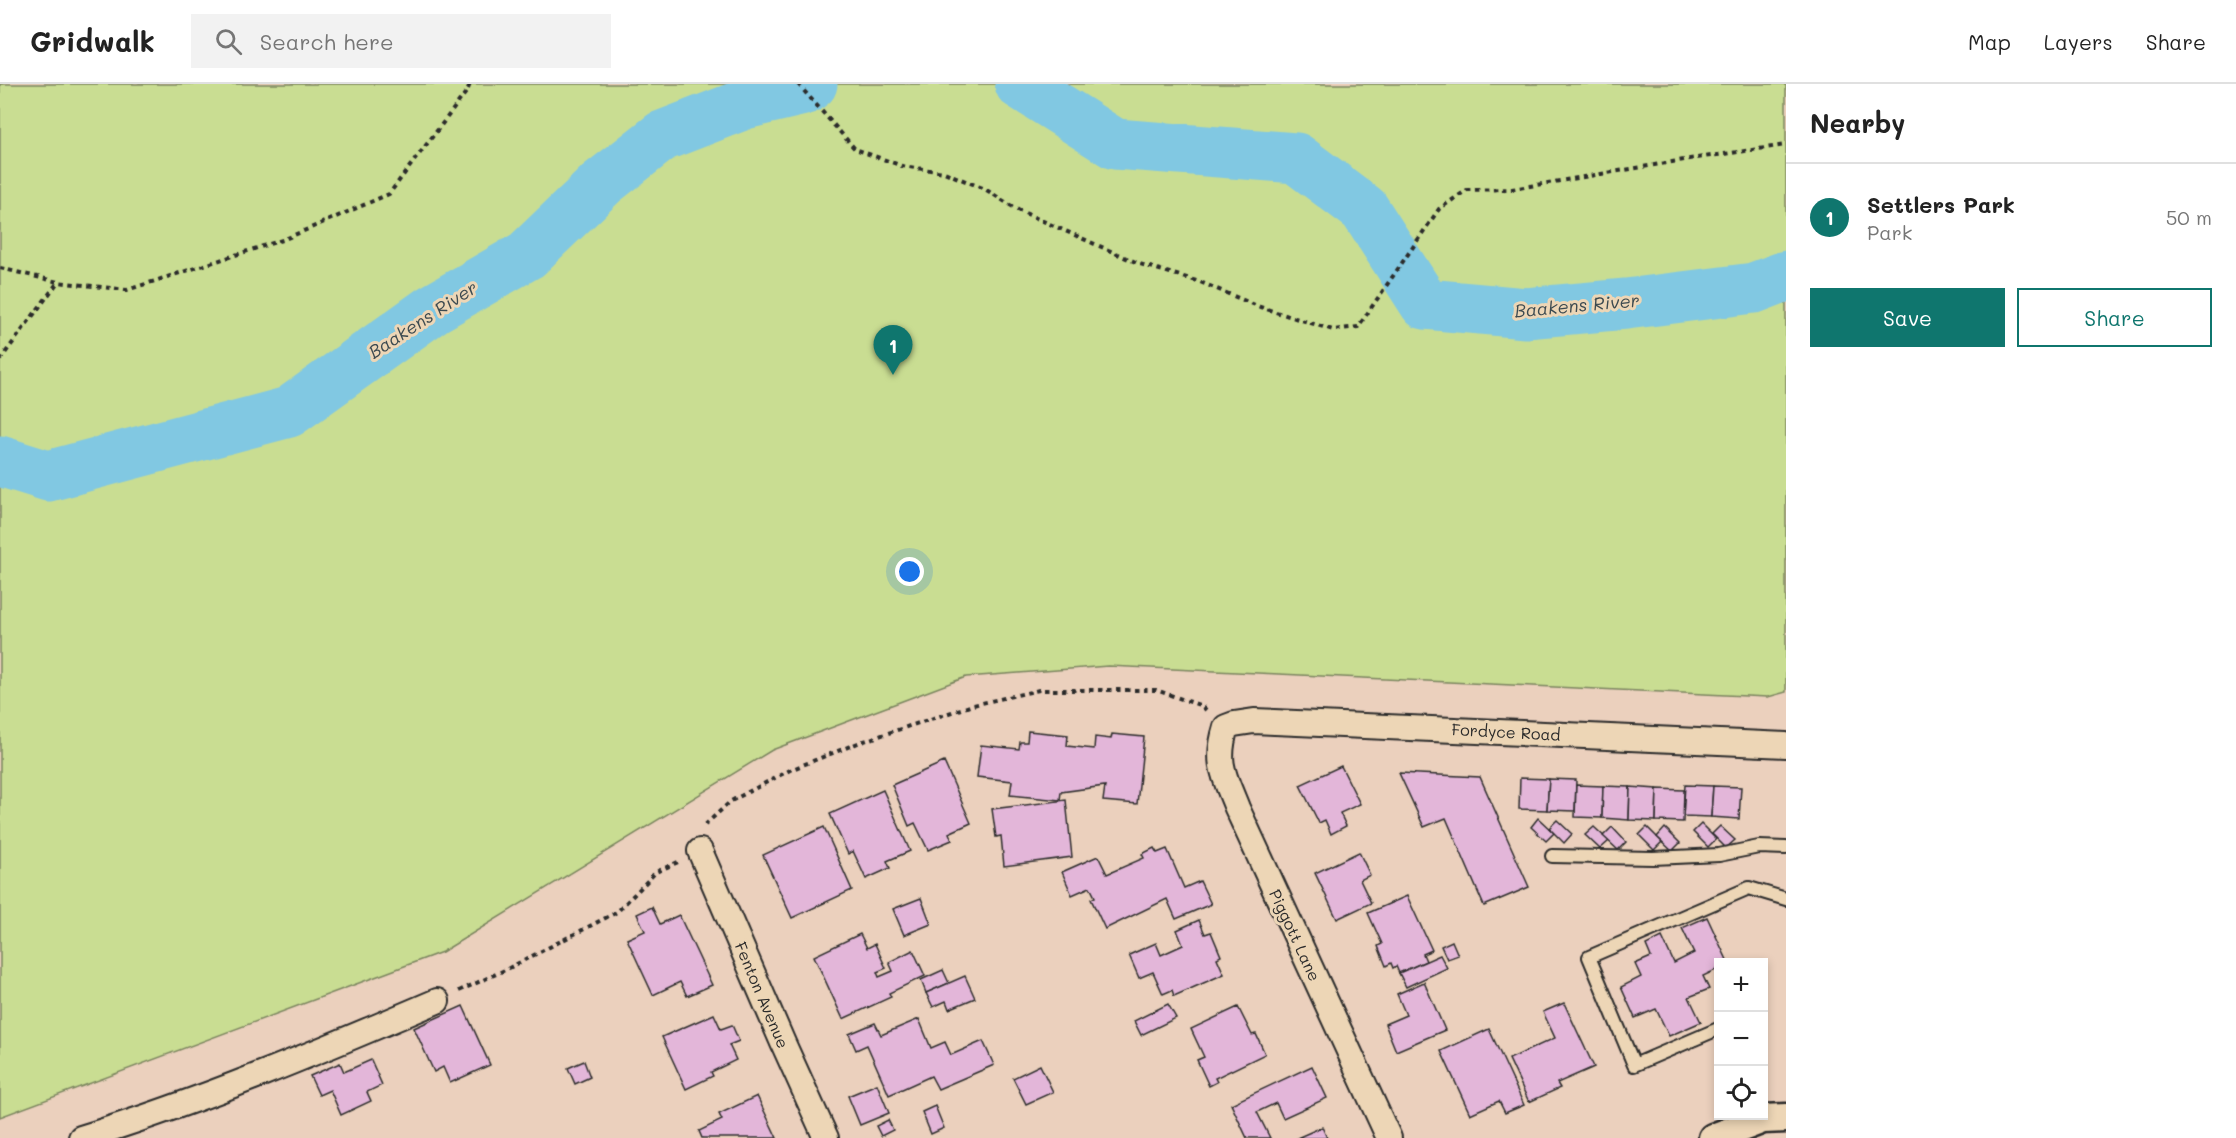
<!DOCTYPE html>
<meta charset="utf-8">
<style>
:root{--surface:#fff;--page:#f2f2f2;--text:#222;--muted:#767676;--line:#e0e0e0;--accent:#0f766e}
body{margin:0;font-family:Mali,sans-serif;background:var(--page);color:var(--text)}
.controls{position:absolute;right:18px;bottom:18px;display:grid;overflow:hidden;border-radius:0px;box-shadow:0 3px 9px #0003}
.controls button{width:54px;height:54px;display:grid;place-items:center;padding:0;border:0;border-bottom:2px solid var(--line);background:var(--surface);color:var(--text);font:30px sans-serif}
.you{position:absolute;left:910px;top:488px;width:21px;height:21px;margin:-15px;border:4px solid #fff;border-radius:50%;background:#1a73e8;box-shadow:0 0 0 9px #1a73e833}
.badge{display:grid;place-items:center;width:39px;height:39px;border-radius:50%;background:var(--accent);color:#fff;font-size:20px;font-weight:700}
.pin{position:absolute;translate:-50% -50px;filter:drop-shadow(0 2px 3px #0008)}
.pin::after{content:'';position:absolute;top:32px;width:21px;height:18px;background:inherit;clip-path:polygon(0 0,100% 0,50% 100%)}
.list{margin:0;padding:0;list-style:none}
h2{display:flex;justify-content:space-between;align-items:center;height:78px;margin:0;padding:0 24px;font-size:26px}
h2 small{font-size:20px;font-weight:400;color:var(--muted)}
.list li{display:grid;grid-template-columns:39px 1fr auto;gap:18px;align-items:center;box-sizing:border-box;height:108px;padding:0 24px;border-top:2px solid var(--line)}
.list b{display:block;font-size:22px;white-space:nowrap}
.list p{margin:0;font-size:20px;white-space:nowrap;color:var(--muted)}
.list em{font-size:20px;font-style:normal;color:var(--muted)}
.actions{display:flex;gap:12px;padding:18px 24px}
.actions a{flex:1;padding:14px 0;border:2px solid var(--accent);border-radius:0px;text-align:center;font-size:21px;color:var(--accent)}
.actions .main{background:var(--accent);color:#fff}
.icon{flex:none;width:33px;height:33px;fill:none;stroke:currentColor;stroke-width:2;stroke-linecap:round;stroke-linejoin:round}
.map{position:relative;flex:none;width:1786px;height:1054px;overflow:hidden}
header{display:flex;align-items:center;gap:36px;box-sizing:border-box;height:84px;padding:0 30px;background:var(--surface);border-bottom:2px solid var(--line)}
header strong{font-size:28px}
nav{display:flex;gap:33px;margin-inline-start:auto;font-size:21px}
.search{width:420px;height:54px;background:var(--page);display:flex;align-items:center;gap:15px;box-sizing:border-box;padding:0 21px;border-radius:0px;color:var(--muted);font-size:22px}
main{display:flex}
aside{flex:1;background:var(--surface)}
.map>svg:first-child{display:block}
</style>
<header>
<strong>Gridwalk</strong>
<div class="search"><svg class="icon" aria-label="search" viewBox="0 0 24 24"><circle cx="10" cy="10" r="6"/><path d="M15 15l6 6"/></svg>Search here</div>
<nav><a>Map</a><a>Layers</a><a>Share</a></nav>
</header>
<main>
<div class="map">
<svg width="1786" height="1054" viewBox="0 0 1786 1054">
<rect width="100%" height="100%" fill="#ebd0bd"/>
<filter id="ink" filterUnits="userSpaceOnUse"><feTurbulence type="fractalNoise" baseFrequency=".0167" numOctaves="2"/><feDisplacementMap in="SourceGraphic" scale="12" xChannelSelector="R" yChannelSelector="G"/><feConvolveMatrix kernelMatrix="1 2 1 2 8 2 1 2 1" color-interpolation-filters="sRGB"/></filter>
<g filter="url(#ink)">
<path fill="#c9dd92" stroke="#7a845e" stroke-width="1.5" d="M0,0H1786V608L1768,613L1108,582L966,593L772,666L442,868L0,1033Z"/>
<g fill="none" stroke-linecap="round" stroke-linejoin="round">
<g stroke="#81c8e2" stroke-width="51">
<path d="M1020,0L1115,60L1296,74L1364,125L1425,220L1526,229L1626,220L1754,204L1786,192"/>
<path d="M0,377L48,392L289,328L433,225L527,171L602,99L662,52L745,20L804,6L812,0"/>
</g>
</g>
<g fill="#e3b6d9" stroke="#2b2b2b" stroke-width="1.5">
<path d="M1028,647L1068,651L1067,662L1094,665L1095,653L1111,655L1112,650L1144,653L1137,720L1103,717L1105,702L1061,708L1060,716L1010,711L1012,697L977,693L981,661L1019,665L1020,658H1027Z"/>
<path d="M944,678L971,739L949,749L952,756L928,766L915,739L909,742L892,701Z"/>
<path d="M1341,682L1360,720L1340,729L1346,742L1331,750L1325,736L1319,739L1300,701Z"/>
<path d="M1399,689L1480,693L1529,803L1484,822L1446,734L1424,743Z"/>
<path d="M1520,694L1549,695L1547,726L1519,725Z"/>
<path d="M1549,695L1576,696L1575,727L1547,726Z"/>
<path d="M1576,701L1603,702L1602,734L1575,733Z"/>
<path d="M1685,701L1713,702L1711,733L1683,732Z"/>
<path d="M1603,702L1630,703L1629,736L1602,734Z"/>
<path d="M1713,702L1741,703L1739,735L1711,733Z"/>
<path d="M1630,703L1657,705L1656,737L1629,736Z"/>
<path d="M1657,705L1684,706L1683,738L1656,737Z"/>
<path d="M883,706L910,767L887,777L890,784L866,795L853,767L848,770L830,730Z"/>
<path d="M1066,716L1072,773L1004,782L1001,752L996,753L992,725Z"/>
<path d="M1538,734L1554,749L1546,757L1531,743Z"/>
<path d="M1557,736L1572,750L1564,759L1549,744Z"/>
<path d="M1701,740L1716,755L1708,763L1693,748Z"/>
<path d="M1720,742L1735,756L1726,764L1712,750Z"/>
<path d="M824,743L852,806L792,834L763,771Z"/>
<path d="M1594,743L1609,757L1600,765L1585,751Z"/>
<path d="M1612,743L1626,758L1618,766L1603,752Z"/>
<path d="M1647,743L1662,758L1654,766L1639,751Z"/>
<path d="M1665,744L1680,759L1672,767L1657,753Z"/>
<path d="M1154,764L1157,769L1167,765L1184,804L1200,797L1211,820L1176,835L1167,815L1105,845L1091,815L1095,813L1090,803L1072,811L1062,788L1098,772L1107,790L1144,774L1142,770Z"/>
<path d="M1359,768L1370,791L1360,796L1371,819L1337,835L1315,789Z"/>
<path d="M1407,812L1432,866L1423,870L1426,877L1399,889L1396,882L1393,884L1391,879L1386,882L1378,862L1382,860L1368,829Z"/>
<path d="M921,814L931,840L904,851L893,825Z"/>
<path d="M652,823L660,840L679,831L712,901L687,912L680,898L653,911L627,855L645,847L637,830Z"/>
<path d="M1707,833L1728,878H1718V885L1703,892L1709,905L1689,913L1701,938L1669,952L1656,925L1635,934L1621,903L1641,893L1635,880L1651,873L1646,861L1662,853L1674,879L1694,869L1682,844Z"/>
<path d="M1199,836L1205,850L1211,848L1221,872L1217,874L1224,890L1174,912L1172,906L1163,910L1153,888L1139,894L1129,871L1156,859L1161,871L1183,861L1177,846Z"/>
<path d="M860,850L867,864L875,860L886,884L877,888L879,893L893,887L889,878L913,866L925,892L889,909L891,913L843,935L814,872Z"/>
<path d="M1452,857L1458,871L1447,875L1441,862Z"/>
<path d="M1440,871L1447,884L1406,903L1399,889Z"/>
<path d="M943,886L949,899L926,909L921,896Z"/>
<path d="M965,892L975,914L949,925L946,917L933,923L926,909Z"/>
<path d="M1424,898L1445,946L1396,967L1385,940L1406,931L1397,910Z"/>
<path d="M1564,919L1594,983L1557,999L1560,1004L1529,1018L1509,975L1555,954L1543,928Z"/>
<path d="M1168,920L1176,934L1141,951L1134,937Z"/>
<path d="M463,922L490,981L450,999L443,983L434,988L414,944Z"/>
<path d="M1238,923L1252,951L1256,950L1265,970L1215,994L1217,998L1209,1002L1197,976L1204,973L1191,945Z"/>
<path d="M714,930L721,945L732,941L739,957L729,961L736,976L711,988L713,992L686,1005L662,953Z"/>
<path d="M919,935L931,964L945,958L951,971L983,957L994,981L938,1005L931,992L889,1011L867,961L856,966L849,950L875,939L881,951Z"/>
<path d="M1489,945L1524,1021L1505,1029L1499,1017L1470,1030L1441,967Z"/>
<path d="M371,976L382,1001L367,1008L371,1017L341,1031L330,1006L319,1011L310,992L340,979L344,988Z"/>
<path d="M584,977L590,993L575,1000L568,984Z"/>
<path d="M1040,981L1053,1008L1026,1020L1013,994Z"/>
<path d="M1312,982L1327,1014L1283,1034L1276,1019L1257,1028L1270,1054H1247L1231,1020Z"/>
<path d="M877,1000L889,1029L860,1041L848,1012Z"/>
<path d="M757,1012L777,1054H702L699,1047L722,1036L719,1030Z"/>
<path d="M935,1022L944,1044L931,1050L922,1028Z"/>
<path d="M888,1036L893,1046L881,1052L876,1042Z"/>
<path d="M1322,1043L1327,1054H1297Z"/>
</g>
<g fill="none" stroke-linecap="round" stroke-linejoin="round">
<defs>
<g id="service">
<path d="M1552,772L1653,774L1719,771L1759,763L1786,764"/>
<path d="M1718,945L1634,981L1589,873L1749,804L1786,815"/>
</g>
<g id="minor">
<path d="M700,767L783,959L826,1054"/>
<path d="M81,1054C202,1017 320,967 437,917"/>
<path d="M1389,1054L1237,724C1224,691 1215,679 1226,643L1234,640L1254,637L1786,661"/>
</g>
<path id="tertiary" d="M1713,1054L1763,1035L1786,1034"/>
</defs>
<use href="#service" stroke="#2b2b2b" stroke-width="16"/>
<use href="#minor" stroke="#2b2b2b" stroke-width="28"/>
<use href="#tertiary" stroke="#2b2b2b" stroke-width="33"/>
<g stroke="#2b2b2b" stroke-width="4" stroke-dasharray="4.5 4.5" stroke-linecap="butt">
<path d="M798,0L855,65L902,82L944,88L985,105L1018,126L1140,180L1200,198L1260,223L1333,246L1358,243L1439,125L1467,106L1512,105L1690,75L1786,61"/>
<path d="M0,184L58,198L127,206L285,155L389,110L467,7L470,0"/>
<path d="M0,276L58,198"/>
<path d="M705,741L731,717L790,686L858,659L973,621L1039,606H1156L1202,622L1206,626"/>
<path d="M459,907L507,885L617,828L656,788L678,778"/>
</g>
<use href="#service" stroke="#edd6b6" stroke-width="12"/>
<use href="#minor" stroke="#edd6b6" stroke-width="24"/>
<use href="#tertiary" stroke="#edd6b6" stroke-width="28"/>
</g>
</g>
<g text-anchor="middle" stroke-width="6" stroke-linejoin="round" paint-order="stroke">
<g font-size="16" fill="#2b2b2b" stroke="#edd6b6">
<text transform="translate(1506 648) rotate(3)" y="6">Fordyce Road</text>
<text transform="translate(1295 851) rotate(65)" y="6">Piggott Lane</text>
<text transform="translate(762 911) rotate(67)" y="6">Fenton Avenue</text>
</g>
<g font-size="18" font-style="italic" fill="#3c4a50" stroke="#edd6b6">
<text transform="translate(1577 222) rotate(-5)" y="6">Baakens River</text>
<text transform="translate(423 236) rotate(-33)" y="6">Baakens River</text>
</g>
</g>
</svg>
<div class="controls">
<button>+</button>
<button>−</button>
<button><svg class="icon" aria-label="locate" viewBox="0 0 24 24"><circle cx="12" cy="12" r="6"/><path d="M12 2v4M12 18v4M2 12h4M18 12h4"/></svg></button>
</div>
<div class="you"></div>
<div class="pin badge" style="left:893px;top:291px">1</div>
</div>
<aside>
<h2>Nearby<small></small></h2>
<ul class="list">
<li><span class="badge">1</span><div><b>Settlers Park</b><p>Park</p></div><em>50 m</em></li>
</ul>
<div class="actions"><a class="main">Save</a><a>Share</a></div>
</aside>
</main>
